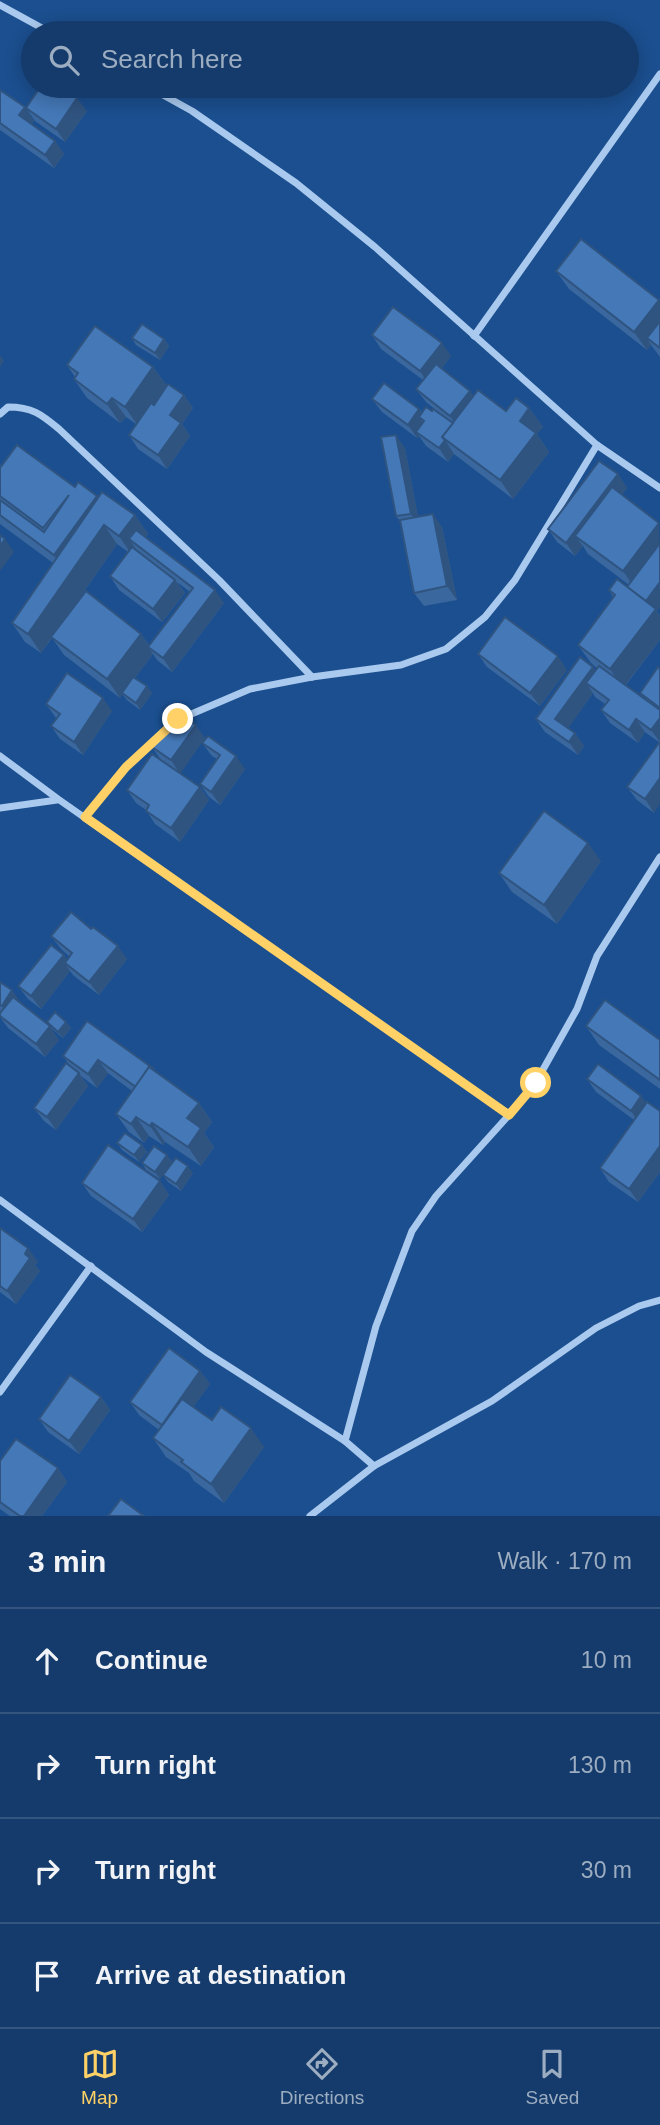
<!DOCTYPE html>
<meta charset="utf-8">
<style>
:root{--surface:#143b6b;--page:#1d4271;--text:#f1f3f6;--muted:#9dadc1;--line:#33557e;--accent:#ffd166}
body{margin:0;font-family:Arial,sans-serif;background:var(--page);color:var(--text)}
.stop{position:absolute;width:21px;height:21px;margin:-16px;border:5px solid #ffd166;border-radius:50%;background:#fff}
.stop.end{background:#ffd166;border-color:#fff;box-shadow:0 2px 7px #0008}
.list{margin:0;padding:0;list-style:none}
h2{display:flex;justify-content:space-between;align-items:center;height:91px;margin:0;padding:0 28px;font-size:30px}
h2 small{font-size:23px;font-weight:400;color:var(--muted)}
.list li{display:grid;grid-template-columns:46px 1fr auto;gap:21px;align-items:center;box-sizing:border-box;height:105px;padding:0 28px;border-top:2px solid var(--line)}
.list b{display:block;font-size:26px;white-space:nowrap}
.list em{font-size:23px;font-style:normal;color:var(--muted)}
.icon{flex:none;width:38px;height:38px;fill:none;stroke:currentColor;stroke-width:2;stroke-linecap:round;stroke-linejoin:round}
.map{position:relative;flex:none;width:660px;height:1516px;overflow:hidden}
.search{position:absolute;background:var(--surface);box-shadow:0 4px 18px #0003;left:21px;right:21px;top:21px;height:77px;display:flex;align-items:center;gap:18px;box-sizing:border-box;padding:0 24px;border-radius:38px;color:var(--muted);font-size:26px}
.sheet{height:511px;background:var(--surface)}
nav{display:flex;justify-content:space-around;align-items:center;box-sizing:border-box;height:98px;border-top:2px solid var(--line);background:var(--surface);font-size:19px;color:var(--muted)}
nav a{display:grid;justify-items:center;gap:4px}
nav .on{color:var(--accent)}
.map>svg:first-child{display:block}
</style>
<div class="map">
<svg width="660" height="1516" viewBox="0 0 660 1516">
<rect width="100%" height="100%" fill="#1b4f8f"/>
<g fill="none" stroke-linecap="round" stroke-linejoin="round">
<g stroke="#a9c9ee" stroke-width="7">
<path d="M0,5L51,33"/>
<path d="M147,86L192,111L296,183L375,247L597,445L660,488"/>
<path d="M474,336L660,74"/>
<path d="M0,414L8,407C32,407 41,414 59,429L219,580L312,677"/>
<path d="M175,721L250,689L312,677L401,665L446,649L485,617L515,580L597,445"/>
<path d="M0,756L58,799L509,1115"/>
<path d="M0,808L57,800"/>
<path d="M85,817L126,767L167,730"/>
<path d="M0,1200L206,1352L345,1441L374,1466"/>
<path d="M0,1392L91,1266"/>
<path d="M345,1441L376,1326L412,1231L436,1196L509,1115L536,1082L577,1009L597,956L660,857"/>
<path d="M310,1516L374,1466L492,1401L596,1328L639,1306L660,1300"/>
</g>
</g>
<g fill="#3a679d" fill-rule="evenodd">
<path d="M0,90L25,107L34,121L31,124L55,141L64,154L54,168L0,130Z"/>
<path d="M26,108L87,111L65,142L35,121Z"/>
<path d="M556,271L660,301V357L651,345L647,350L569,289Z"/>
<path d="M372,335L451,356L442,368L473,396L506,411L529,408L543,427L537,434L549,452L513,499L454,454L448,462L426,446L419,436L417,438L382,412L372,399L419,409L422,412L432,411L443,416L426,402L416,389L423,380L381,349Z"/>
<path d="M132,338L164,339L169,346L160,360L136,345Z"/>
<path d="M67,365L153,367L167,386L153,404L184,395L193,408L182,424L190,436L167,469L138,449L129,435L136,424L126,417L120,423L87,398L74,379L75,377Z"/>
<path d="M405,448L418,517L442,527L457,600L424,606L414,593L400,521L396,516Z"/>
<path d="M0,464L1,466L75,487L97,496L99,498L135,515L148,534L146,537L224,603L172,672L157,660L153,654L135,678L147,686L152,693L140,710L127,700L122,694L120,698L64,655L52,638L41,653L25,642L12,623L53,563L0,524ZM117,544L128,552L110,576L119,590L162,622L185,593L177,582L190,592L149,645L141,634L67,616Z"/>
<path d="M618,474L627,488L622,494L657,611L660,615V640L626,685L643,698L640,693L660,669V743L645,732L638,743L610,723L601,710L605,704L595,697L593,693L568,728L575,733L584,746L578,755L545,732L536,719L597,668L591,663L578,645L613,597L609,590L628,588L629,585L588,554L583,546L575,556L557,542L548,529Z"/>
<path d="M478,654L567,670L540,706L487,667Z"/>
<path d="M46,704L112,711L83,755L60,739L51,726L56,718Z"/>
<path d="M205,738L180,773L200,787L209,800L180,842L155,824L146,810L136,803L127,790L161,760L152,747Z"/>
<path d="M202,743L245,769L220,805L209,797L200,784L217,759L212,756Z"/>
<path d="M659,743L654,813L637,800L627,787Z"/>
<path d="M601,861L557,924L512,892L499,873Z"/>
<path d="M51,936L127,959L99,995L74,976L70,971L41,1009L28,999L18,986L64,955L67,960L70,957L61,949Z"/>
<path d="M0,982L59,1040L45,1057L8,1028L0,1017Z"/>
<path d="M87,1021L199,1103L212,1122L204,1133L214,1147L201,1166L165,1142L163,1145L149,1136L144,1143L129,1132L116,1114L132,1091L108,1073L97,1088L81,1076L88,1086L56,1130L44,1121L34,1108L71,1067L63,1056Z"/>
<path d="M47,1022H66L71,1028L63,1038L52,1029Z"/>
<path d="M586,1026L660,1040V1089L599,1045Z"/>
<path d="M587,1079L641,1096L646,1103L660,1111V1172L638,1202L609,1182L600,1168L634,1120L596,1092Z"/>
<path d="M117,1143L142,1145L147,1152L139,1162L122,1150Z"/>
<path d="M167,1155L172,1162L160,1179L146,1170L142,1163Z"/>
<path d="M193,1173L181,1191L168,1182L163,1175Z"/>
<path d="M160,1181L169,1195L142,1232L91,1196L82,1183Z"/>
<path d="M0,1228L38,1262L35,1265L40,1271L16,1304L0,1292Z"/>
<path d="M200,1371L210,1384L193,1407L212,1420L264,1447L224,1503L194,1481L189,1473L166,1457L153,1438L159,1430L139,1415L130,1402Z"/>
<path d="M101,1397L110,1410L79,1454L48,1432L39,1419Z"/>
<path d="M0,1461L58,1468L67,1482L42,1516H10L0,1509Z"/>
</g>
<g fill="#305480">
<path d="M77,98L87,111L65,142L56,129Z"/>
<path d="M25,107L34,121L28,128L19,115Z"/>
<path d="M55,141L64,154L54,168L45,155Z"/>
<path d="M659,300L660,301V334L647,338L651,345L647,350L634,332Z"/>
<path d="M164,339L169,346L160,360L155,353Z"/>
<path d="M442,343L451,356L429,385L420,371Z"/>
<path d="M0,355L4,361L0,367Z"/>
<path d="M153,367L167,386L138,426L125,407Z"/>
<path d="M470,391L479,404L459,429L450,416Z"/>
<path d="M184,395L193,408L182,424L190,436L167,469L158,455L170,415Z"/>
<path d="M112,398L126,417L120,423L107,404Z"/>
<path d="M529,408L543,427L537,434L549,452L513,499L500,480L520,421Z"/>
<path d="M419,409L429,422L424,421L419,417L425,426L416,432L419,436L417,438L408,425Z"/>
<path d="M396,435L405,448L420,527L411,514Z"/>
<path d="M445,440L454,454L448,462L439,448Z"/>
<path d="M618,474L627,488L585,543L575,536L583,546L575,556L566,543Z"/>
<path d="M97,496L110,514L67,574L54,555Z"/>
<path d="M433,514L442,527L457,600L447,586Z"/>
<path d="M135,515L148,534L138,546L129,539L136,549L132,555L119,536Z"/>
<path d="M659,523L660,558L636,590L623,571Z"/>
<path d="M104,525L117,544L41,653L28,634Z"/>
<path d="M5,539L14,552L0,571V546Z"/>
<path d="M175,580L185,593L162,622L153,609Z"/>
<path d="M660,582V608L657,611L660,615V640L623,688L610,669L646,601Z"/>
<path d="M215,590L224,603L172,672L163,658Z"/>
<path d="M141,634L154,652L148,647L153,654L120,698L107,679Z"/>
<path d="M558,656L567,670L540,706L530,693Z"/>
<path d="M593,667L603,680L586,683L593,693L565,733L555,719Z"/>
<path d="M147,686L152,693L140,710L136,703Z"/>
<path d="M103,698L112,711L83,755L74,742Z"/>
<path d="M660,718V742L651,730Z"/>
<path d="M636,719L645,732L638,743L629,730Z"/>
<path d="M196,725L205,738L180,774L171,760Z"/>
<path d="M575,733L584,746L578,755L569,742Z"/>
<path d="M236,756L245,769L220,805L211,792Z"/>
<path d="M660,778V804L654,813L645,799Z"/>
<path d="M200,787L209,800L180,842L171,828Z"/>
<path d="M588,843L601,861L557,924L544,905Z"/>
<path d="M118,946L127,959L99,995L89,982Z"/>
<path d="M64,955L73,968L65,963L70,971L41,1009L31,996Z"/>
<path d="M12,990L21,1003L11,1019L2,1006Z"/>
<path d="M66,1022L71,1028L63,1038L58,1032Z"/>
<path d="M50,1026L59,1040L45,1057L36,1044Z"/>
<path d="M98,1060L108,1073L97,1088L88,1074Z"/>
<path d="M79,1073L88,1086L56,1130L47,1117Z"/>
<path d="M641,1096L651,1109L640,1124L631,1111Z"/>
<path d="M199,1103L212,1122L204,1133L214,1147L201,1166L188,1147L187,1118Z"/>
<path d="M136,1117L149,1136L144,1143L131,1124Z"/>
<path d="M152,1123L165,1142L163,1145L150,1126Z"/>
<path d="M142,1145L147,1152L139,1162L134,1155Z"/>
<path d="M660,1146V1172L638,1202L629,1189Z"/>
<path d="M167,1155L172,1162L160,1179L155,1172Z"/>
<path d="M188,1166L193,1173L181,1191L176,1184Z"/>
<path d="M160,1181L169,1195L142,1232L133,1219Z"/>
<path d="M28,1248L38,1262L35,1265L40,1271L16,1304L7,1291Z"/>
<path d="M200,1371L210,1384L171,1438L162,1425Z"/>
<path d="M101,1397L110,1410L79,1454L69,1441Z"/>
<path d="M251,1428L264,1447L224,1503L211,1484Z"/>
<path d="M58,1468L67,1482L42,1516H24Z"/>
</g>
<g fill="#4478b7" stroke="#305480" stroke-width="2">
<path d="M41,86H60L77,98L56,129L26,108Z"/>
<path d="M0,90L25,107L19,115L55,141L45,155L0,123Z"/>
<path d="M581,239L659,300L634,332L556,271Z"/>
<path d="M393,307L442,343L420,371L372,335Z"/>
<path d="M660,321V348L647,338Z"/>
<path d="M142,324L164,339L155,353L132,338Z"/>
<path d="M95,326L153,367L125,407L112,398L107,404L74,379L78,373L67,365Z"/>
<path d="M436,364L470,391L450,416L416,389Z"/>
<path d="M384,383L419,409L408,425L372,399Z"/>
<path d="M168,384L184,395L170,415L181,423L158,455L129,435L151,403L154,405Z"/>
<path d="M478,390L506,411L516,398L529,408L520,421L536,433L500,480L442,437Z"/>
<path d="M426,407L432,411L433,409L453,423L442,437L445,440L439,448L416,432L424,421L419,417Z"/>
<path d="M396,435L411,514L396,516L381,437Z"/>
<path d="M17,445L75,487L78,482L97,496L54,555L0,515V500L44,532L69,495L43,528L0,496V468Z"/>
<path d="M599,461L618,474L566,543L548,529Z"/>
<path d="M612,487L659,523L623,571L575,536Z"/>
<path d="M102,492L135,515L119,536L104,525L28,634L12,623Z"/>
<path d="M433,514L447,586L414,593L400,520Z"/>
<path d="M136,530L215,590L163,658L148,647L193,588L129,539Z"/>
<path d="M0,535L5,539L0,546Z"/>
<path d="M660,543V582L646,601L627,587Z"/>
<path d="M132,547L175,580L153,609L110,576Z"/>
<path d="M617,579L656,609L610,669L578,645L615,595L609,590Z"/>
<path d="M86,591L141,634L107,679L51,637Z"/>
<path d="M505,617L558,656L530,693L478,654Z"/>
<path d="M580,657L593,667L555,719L575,733L569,742L536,719Z"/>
<path d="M599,666L660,710V718L651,730L636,719L629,730L601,710L609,700L586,683Z"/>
<path d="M658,667L660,669V708L640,693Z"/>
<path d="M67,673L103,698L74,742L51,726L60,714L46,704Z"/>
<path d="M133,677L147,686L136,703L122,693Z"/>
<path d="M176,712L196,725L171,760L152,747Z"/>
<path d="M208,736L236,756L211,792L200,784L220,755L202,743Z"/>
<path d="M659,743L660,744V778L645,799L627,787Z"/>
<path d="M152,754L200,787L171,828L146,811L149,805L127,790Z"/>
<path d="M544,811L588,843L544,905L499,873Z"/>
<path d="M71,912L91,929L93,927L118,946L89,982L65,963L72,953L51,936Z"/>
<path d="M51,945L64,955L31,996L18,986Z"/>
<path d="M0,982L12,990L2,1006L0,1005Z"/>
<path d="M13,997L50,1026L36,1044L0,1016V1013Z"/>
<path d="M605,1000L660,1040V1080L586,1026Z"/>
<path d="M55,1012L66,1022L58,1032L47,1022Z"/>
<path d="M87,1021L154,1069L153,1070L149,1067L136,1087L98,1060L88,1074L63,1056Z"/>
<path d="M66,1063L79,1073L47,1117L34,1108Z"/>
<path d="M598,1064L641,1096L631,1111L587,1079Z"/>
<path d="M149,1067L199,1103L187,1118L201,1128L188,1147L152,1123L150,1126L136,1117L131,1124L116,1114Z"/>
<path d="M647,1102L660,1111V1146L629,1189L600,1168Z"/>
<path d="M125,1133L142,1145L134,1155L117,1143Z"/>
<path d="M108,1145L160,1181L133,1219L82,1183Z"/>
<path d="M154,1146L167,1155L155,1172L142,1163Z"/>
<path d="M176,1158L188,1166L176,1184L163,1175Z"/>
<path d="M0,1228L28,1248L25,1254L30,1258L7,1291L0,1286Z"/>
<path d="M169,1348L200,1371L162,1425L130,1402Z"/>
<path d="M70,1375L101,1397L69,1441L39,1419Z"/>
<path d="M182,1399L212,1420L221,1407L251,1428L211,1484L181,1462L183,1460L153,1438Z"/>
<path d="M16,1439L58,1468L24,1516H20L0,1502V1461Z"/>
<path d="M121,1499L144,1516H108Z"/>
</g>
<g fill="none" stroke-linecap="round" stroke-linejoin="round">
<path stroke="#ffd166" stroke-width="9" d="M178,719L126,767L85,817L509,1115L536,1083"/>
</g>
</svg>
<div class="stop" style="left:536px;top:1083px"></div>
<div class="stop end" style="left:178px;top:719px"></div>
<div class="search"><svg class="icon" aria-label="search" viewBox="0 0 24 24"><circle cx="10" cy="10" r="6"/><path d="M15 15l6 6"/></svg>Search here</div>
</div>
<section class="sheet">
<h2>3 min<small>Walk · 170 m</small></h2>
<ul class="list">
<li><svg class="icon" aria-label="ahead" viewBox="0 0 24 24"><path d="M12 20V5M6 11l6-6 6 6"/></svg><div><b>Continue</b></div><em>10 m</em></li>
<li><svg class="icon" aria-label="right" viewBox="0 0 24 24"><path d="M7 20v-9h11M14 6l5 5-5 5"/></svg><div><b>Turn right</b></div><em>130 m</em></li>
<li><svg class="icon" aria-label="right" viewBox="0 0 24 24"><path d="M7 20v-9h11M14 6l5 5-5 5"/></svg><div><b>Turn right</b></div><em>30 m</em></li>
<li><svg class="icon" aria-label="arrive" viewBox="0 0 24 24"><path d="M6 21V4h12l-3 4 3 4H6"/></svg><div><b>Arrive at destination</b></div></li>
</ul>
</section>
<nav>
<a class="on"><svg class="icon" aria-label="map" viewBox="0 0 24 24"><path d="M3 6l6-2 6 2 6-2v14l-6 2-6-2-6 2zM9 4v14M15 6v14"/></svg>Map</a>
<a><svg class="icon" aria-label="directions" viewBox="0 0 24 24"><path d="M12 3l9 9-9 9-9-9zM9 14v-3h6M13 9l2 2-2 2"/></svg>Directions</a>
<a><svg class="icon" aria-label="saved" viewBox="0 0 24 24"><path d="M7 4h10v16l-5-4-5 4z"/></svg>Saved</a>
</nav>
